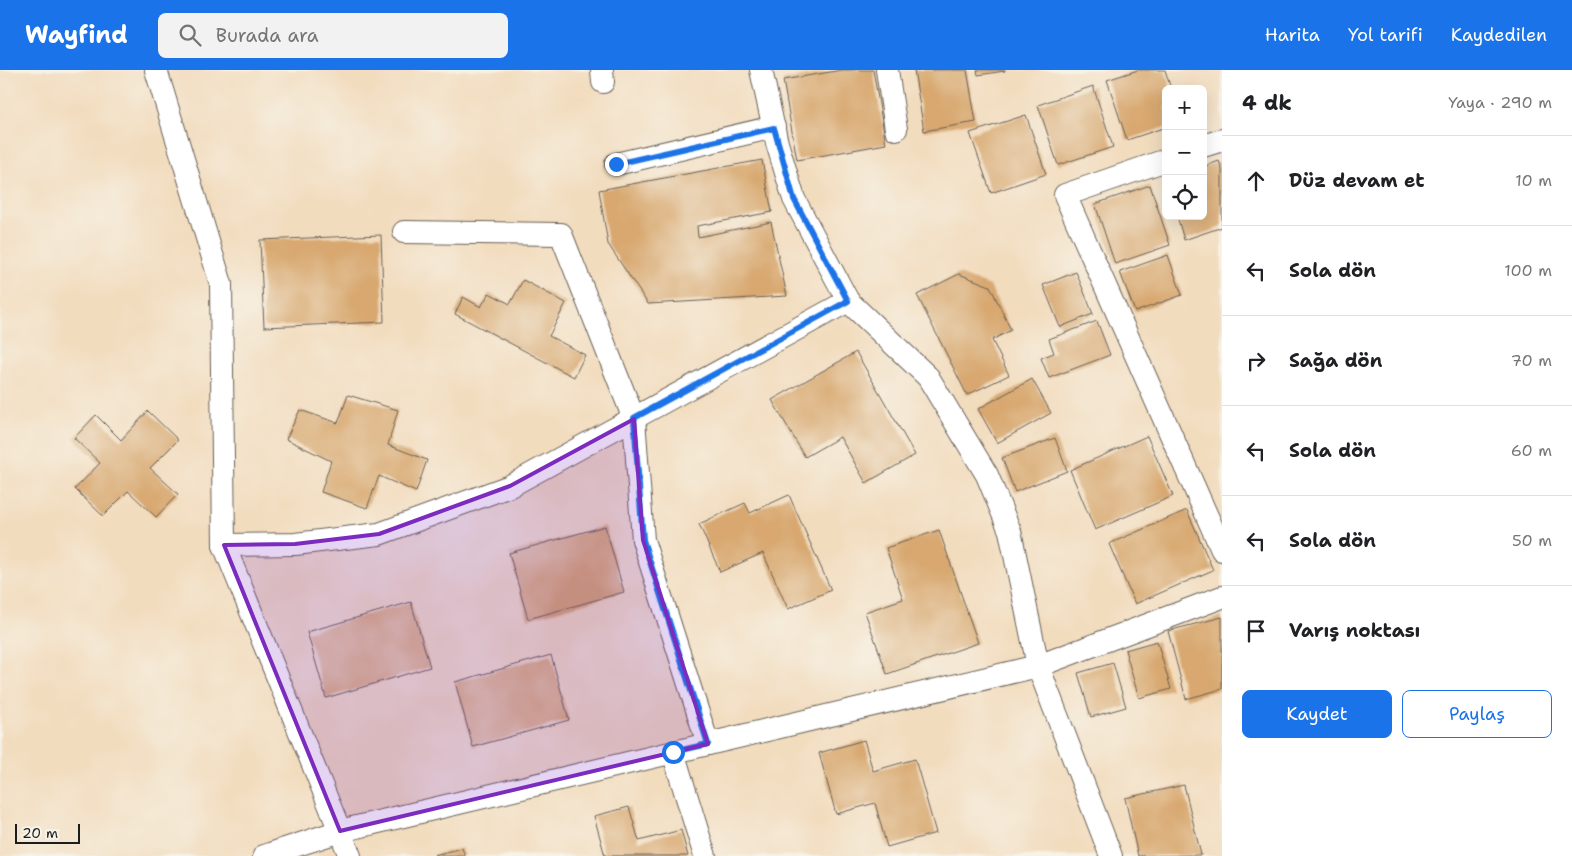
<!DOCTYPE html>
<html lang="tr">
<meta charset="utf-8">
<style>
:root{--surface:#fff;--page:#f2f2f2;--text:#202124;--muted:#757577;--line:#e0e0e0;--accent:#1a73e8}
body{margin:0;font-family:"Shantell Sans",sans-serif;background:var(--page);color:var(--text)}
.controls{position:absolute;right:15px;top:15px;display:grid;overflow:hidden;border-radius:8px;box-shadow:0 5px 20px #0002}
.controls button{width:45px;height:45px;display:grid;place-items:center;padding:0;border:0;border-bottom:1px solid var(--line);background:var(--surface);color:var(--text);font:25px sans-serif}
.scale{position:absolute;left:15px;bottom:12px;width:65px;box-sizing:border-box;padding-left:5px;border:2px solid #1c1c1c;border-top:0;font-size:14px;line-height:18px;white-space:nowrap;color:#1c1c1c;-webkit-text-stroke:4px #f7f3e8;paint-order:stroke}
.stop{position:absolute;width:15px;height:15px;margin:-11px;border:4px solid #1a73e8;border-radius:50%;background:#fff}
.stop.end{background:#1a73e8;border-color:#fff;box-shadow:0 1px 5px #0008}
.list{margin:0;padding:0;list-style:none}
h2{display:flex;justify-content:space-between;align-items:center;height:65px;margin:0;padding:0 20px;font-size:21px}
h2 small{font-size:16px;font-weight:400;color:var(--muted)}
.list li{display:grid;grid-template-columns:32px 1fr auto;gap:15px;align-items:center;box-sizing:border-box;height:90px;padding:0 20px;border-top:1px solid var(--line)}
.list b{display:block;font-size:19px;white-space:nowrap}
.list em{font-size:16px;font-style:normal;color:var(--muted)}
.actions{display:flex;gap:10px;padding:15px 20px}
.actions a{flex:1;padding:11px 0;border:1px solid var(--accent);border-radius:8px;text-align:center;font-size:18px;color:var(--accent)}
.actions .main{background:var(--accent);color:#fff}
.icon{flex:none;width:28px;height:28px;fill:none;stroke:currentColor;stroke-width:2;stroke-linecap:round;stroke-linejoin:round}
.map{position:relative;flex:none;width:1222px;height:786px;overflow:hidden}
header{display:flex;align-items:center;gap:30px;box-sizing:border-box;height:70px;padding:0 25px;background:var(--accent);color:#fff}
header strong{font-size:24px}
nav{display:flex;gap:28px;margin-inline-start:auto;font-size:18px}
.search{width:350px;height:45px;background:var(--page);display:flex;align-items:center;gap:12px;box-sizing:border-box;padding:0 18px;border-radius:8px;color:var(--muted);font-size:19px}
main{display:flex}
aside{flex:1;background:var(--surface)}
.map>svg:first-child{display:block}
</style>
<header>
<strong>Wayfind</strong>
<div class="search"><svg class="icon" aria-label="search" viewBox="0 0 24 24"><circle cx="10" cy="10" r="6"/><path d="M15 15l6 6"/></svg>Burada ara</div>
<nav><a>Harita</a><a>Yol tarifi</a><a>Kaydedilen</a></nav>
</header>
<main>
<div class="map">
<svg width="1222" height="786" viewBox="0 0 1222 786">
<rect width="100%" height="100%" fill="#f7f3e8"/>
<filter id="ink" filterUnits="userSpaceOnUse"><feTurbulence type="fractalNoise" baseFrequency=".02" numOctaves="2"/><feDisplacementMap in="SourceGraphic" scale="10" xChannelSelector="R" yChannelSelector="G"/><feConvolveMatrix kernelMatrix="1 2 1 2 8 2 1 2 1" color-interpolation-filters="sRGB"/></filter>
<filter id="wash" filterUnits="userSpaceOnUse"><feTurbulence type="fractalNoise" baseFrequency=".0096" numOctaves="4" result="noise"/><feDisplacementMap in="SourceGraphic" scale="20" xChannelSelector="R" yChannelSelector="G"/><feGaussianBlur stdDeviation="1.12" result="paint"/><feColorMatrix in="noise" values="0 0 0 0 0 0 0 0 0 0 0 0 0 0 0 0 0 1.4 0 .05"/><feComposite in="paint" operator="in"/></filter>
<g filter="url(#wash)">
<rect width="100%" height="100%" fill="#f2dcbe"/>
<g id="blocks">
<g fill="#d8a86f">
<path d="M842,0H873L886,74L797,90L783,10Z"/>
<path d="M914,0H967L976,52L924,61Z"/>
<path d="M977,0H1005V1L978,5Z"/>
<path d="M1138,0H1165L1171,19H1166V57L1127,70L1107,10Z"/>
<path d="M1093,16L1113,77L1058,95L1038,35Z"/>
<path d="M1026,45L1046,104L991,123L970,63Z"/>
<path d="M762,90L772,142L697,156L698,167L771,152L787,226L648,234L608,174L599,120Z"/>
<path d="M1219,91L1222,99V157L1184,170L1177,146H1203V97Z"/>
<path d="M1150,115L1170,175L1115,194L1095,134Z"/>
<path d="M381,165L384,252L264,257L260,170Z"/>
<path d="M1168,185L1182,225L1135,242L1120,202Z"/>
<path d="M1076,202L1093,244L1060,257L1043,215Z"/>
<path d="M959,204L990,216L1011,260L992,270L1009,305L967,325L917,225Z"/>
<path d="M523,210L566,233L549,266L585,285L574,307L455,244L463,227L481,237L489,223L510,234Z"/>
<path d="M1097,251L1110,285L1049,308L1041,288L1054,283L1049,269Z"/>
<path d="M856,282L915,385L866,413L840,367L805,387L772,330Z"/>
<path d="M1032,309L1051,343L997,373L978,339Z"/>
<path d="M348,325L398,340L388,375L427,390L416,422L379,406L367,438L321,422L331,391L286,369L300,340L338,353Z"/>
<path d="M148,341L178,370L150,398L178,424L156,447L128,421L103,446L75,419L100,393L74,368L96,345L121,370Z"/>
<path d="M1147,366L1173,426L1095,460L1070,400Z"/>
<path d="M1055,368L1067,401L1015,422L1002,388Z"/>
<path d="M789,425L831,520L788,539L763,483L720,502L699,454L745,433L750,443Z"/>
<path d="M1187,440L1213,500L1135,534L1109,474Z"/>
<path d="M605,456L624,522L528,549L509,483Z"/>
<path d="M939,460L978,573L887,604L865,542L903,529L886,478Z"/>
<path d="M411,532L430,597L326,628L307,562Z"/>
<path d="M1222,547V619L1186,629L1168,561Z"/>
<path d="M1157,571L1171,619L1139,628L1125,580Z"/>
<path d="M551,585L569,650L473,677L455,612Z"/>
<path d="M1113,593L1126,637L1091,647L1078,603Z"/>
<path d="M864,670L873,701L915,689L936,763L887,777L875,733L836,744L819,683Z"/>
<path d="M1184,715L1201,785L1138,786L1125,728Z"/>
<path d="M629,737L639,771L681,760L688,786H605L594,746Z"/>
<path d="M462,778L465,786H434V785Z"/>
</g>
</g>
</g>
<g filter="url(#ink)">
<use href="#blocks" fill-opacity="0" stroke="#675f55" stroke-width="1"/>
<g fill="none" stroke-linecap="round" stroke-linejoin="round">
<defs>
<g id="street">
<path d="M156,0L221,214L224,475L350,786"/>
<path d="M602,0L603,12"/>
<path d="M761,0L777,73L794,129L848,231L928,307L987,405L1010,461L1038,596L1111,786"/>
<path d="M887,0L896,59"/>
<path d="M1203,76L1222,70"/>
<path d="M1166,90L1065,125L1222,480"/>
<path d="M616,94L774,57"/>
<path d="M404,162L561,164L634,349L643,470L708,674"/>
<path d="M224,475L295,474L379,464L510,416L848,231"/>
<path d="M673,682L705,786"/>
<path d="M264,786L340,761L1038,596L1222,527"/>
</g>
</defs>
<use href="#street" stroke="#675f55" stroke-width="24"/>
<use href="#street" stroke="#fff" stroke-width="22"/>
</g>
</g>
<g fill="none" stroke-linecap="round" stroke-linejoin="round" filter="url(#ink)">
<path stroke="#1a73e8" stroke-width="6" d="M616,94L774,58L794,129L848,231L634,348L643,470L708,674L673,682"/>
</g>
<path fill="#7b2cbf" fill-opacity="0.2" stroke="#7b2cbf" stroke-width="4" stroke-linejoin="round" d="M634,349L643,470L708,674L340,761L224,475L295,474L379,464L510,416Z"/>
</svg>
<div class="controls">
<button>+</button>
<button>−</button>
<button><svg class="icon" aria-label="locate" viewBox="0 0 24 24"><circle cx="12" cy="12" r="6"/><path d="M12 2v4M12 18v4M2 12h4M18 12h4"/></svg></button>
</div>
<div class="scale">20 m</div>
<div class="stop" style="left:673px;top:682px"></div>
<div class="stop end" style="left:616px;top:94px"></div>
</div>
<aside>
<h2>4 dk<small>Yaya · 290 m</small></h2>
<ul class="list">
<li><svg class="icon" aria-label="ahead" viewBox="0 0 24 24"><path d="M12 20V5M6 11l6-6 6 6"/></svg><div><b>Düz devam et</b></div><em>10 m</em></li>
<li><svg class="icon" aria-label="left" viewBox="0 0 24 24"><path d="M17 20v-9H6M10 6l-5 5 5 5"/></svg><div><b>Sola dön</b></div><em>100 m</em></li>
<li><svg class="icon" aria-label="right" viewBox="0 0 24 24"><path d="M7 20v-9h11M14 6l5 5-5 5"/></svg><div><b>Sağa dön</b></div><em>70 m</em></li>
<li><svg class="icon" aria-label="left" viewBox="0 0 24 24"><path d="M17 20v-9H6M10 6l-5 5 5 5"/></svg><div><b>Sola dön</b></div><em>60 m</em></li>
<li><svg class="icon" aria-label="left" viewBox="0 0 24 24"><path d="M17 20v-9H6M10 6l-5 5 5 5"/></svg><div><b>Sola dön</b></div><em>50 m</em></li>
<li><svg class="icon" aria-label="arrive" viewBox="0 0 24 24"><path d="M6 21V4h12l-3 4 3 4H6"/></svg><div><b>Varış noktası</b></div></li>
</ul>
<div class="actions"><a class="main">Kaydet</a><a>Paylaş</a></div>
</aside>
</main>
